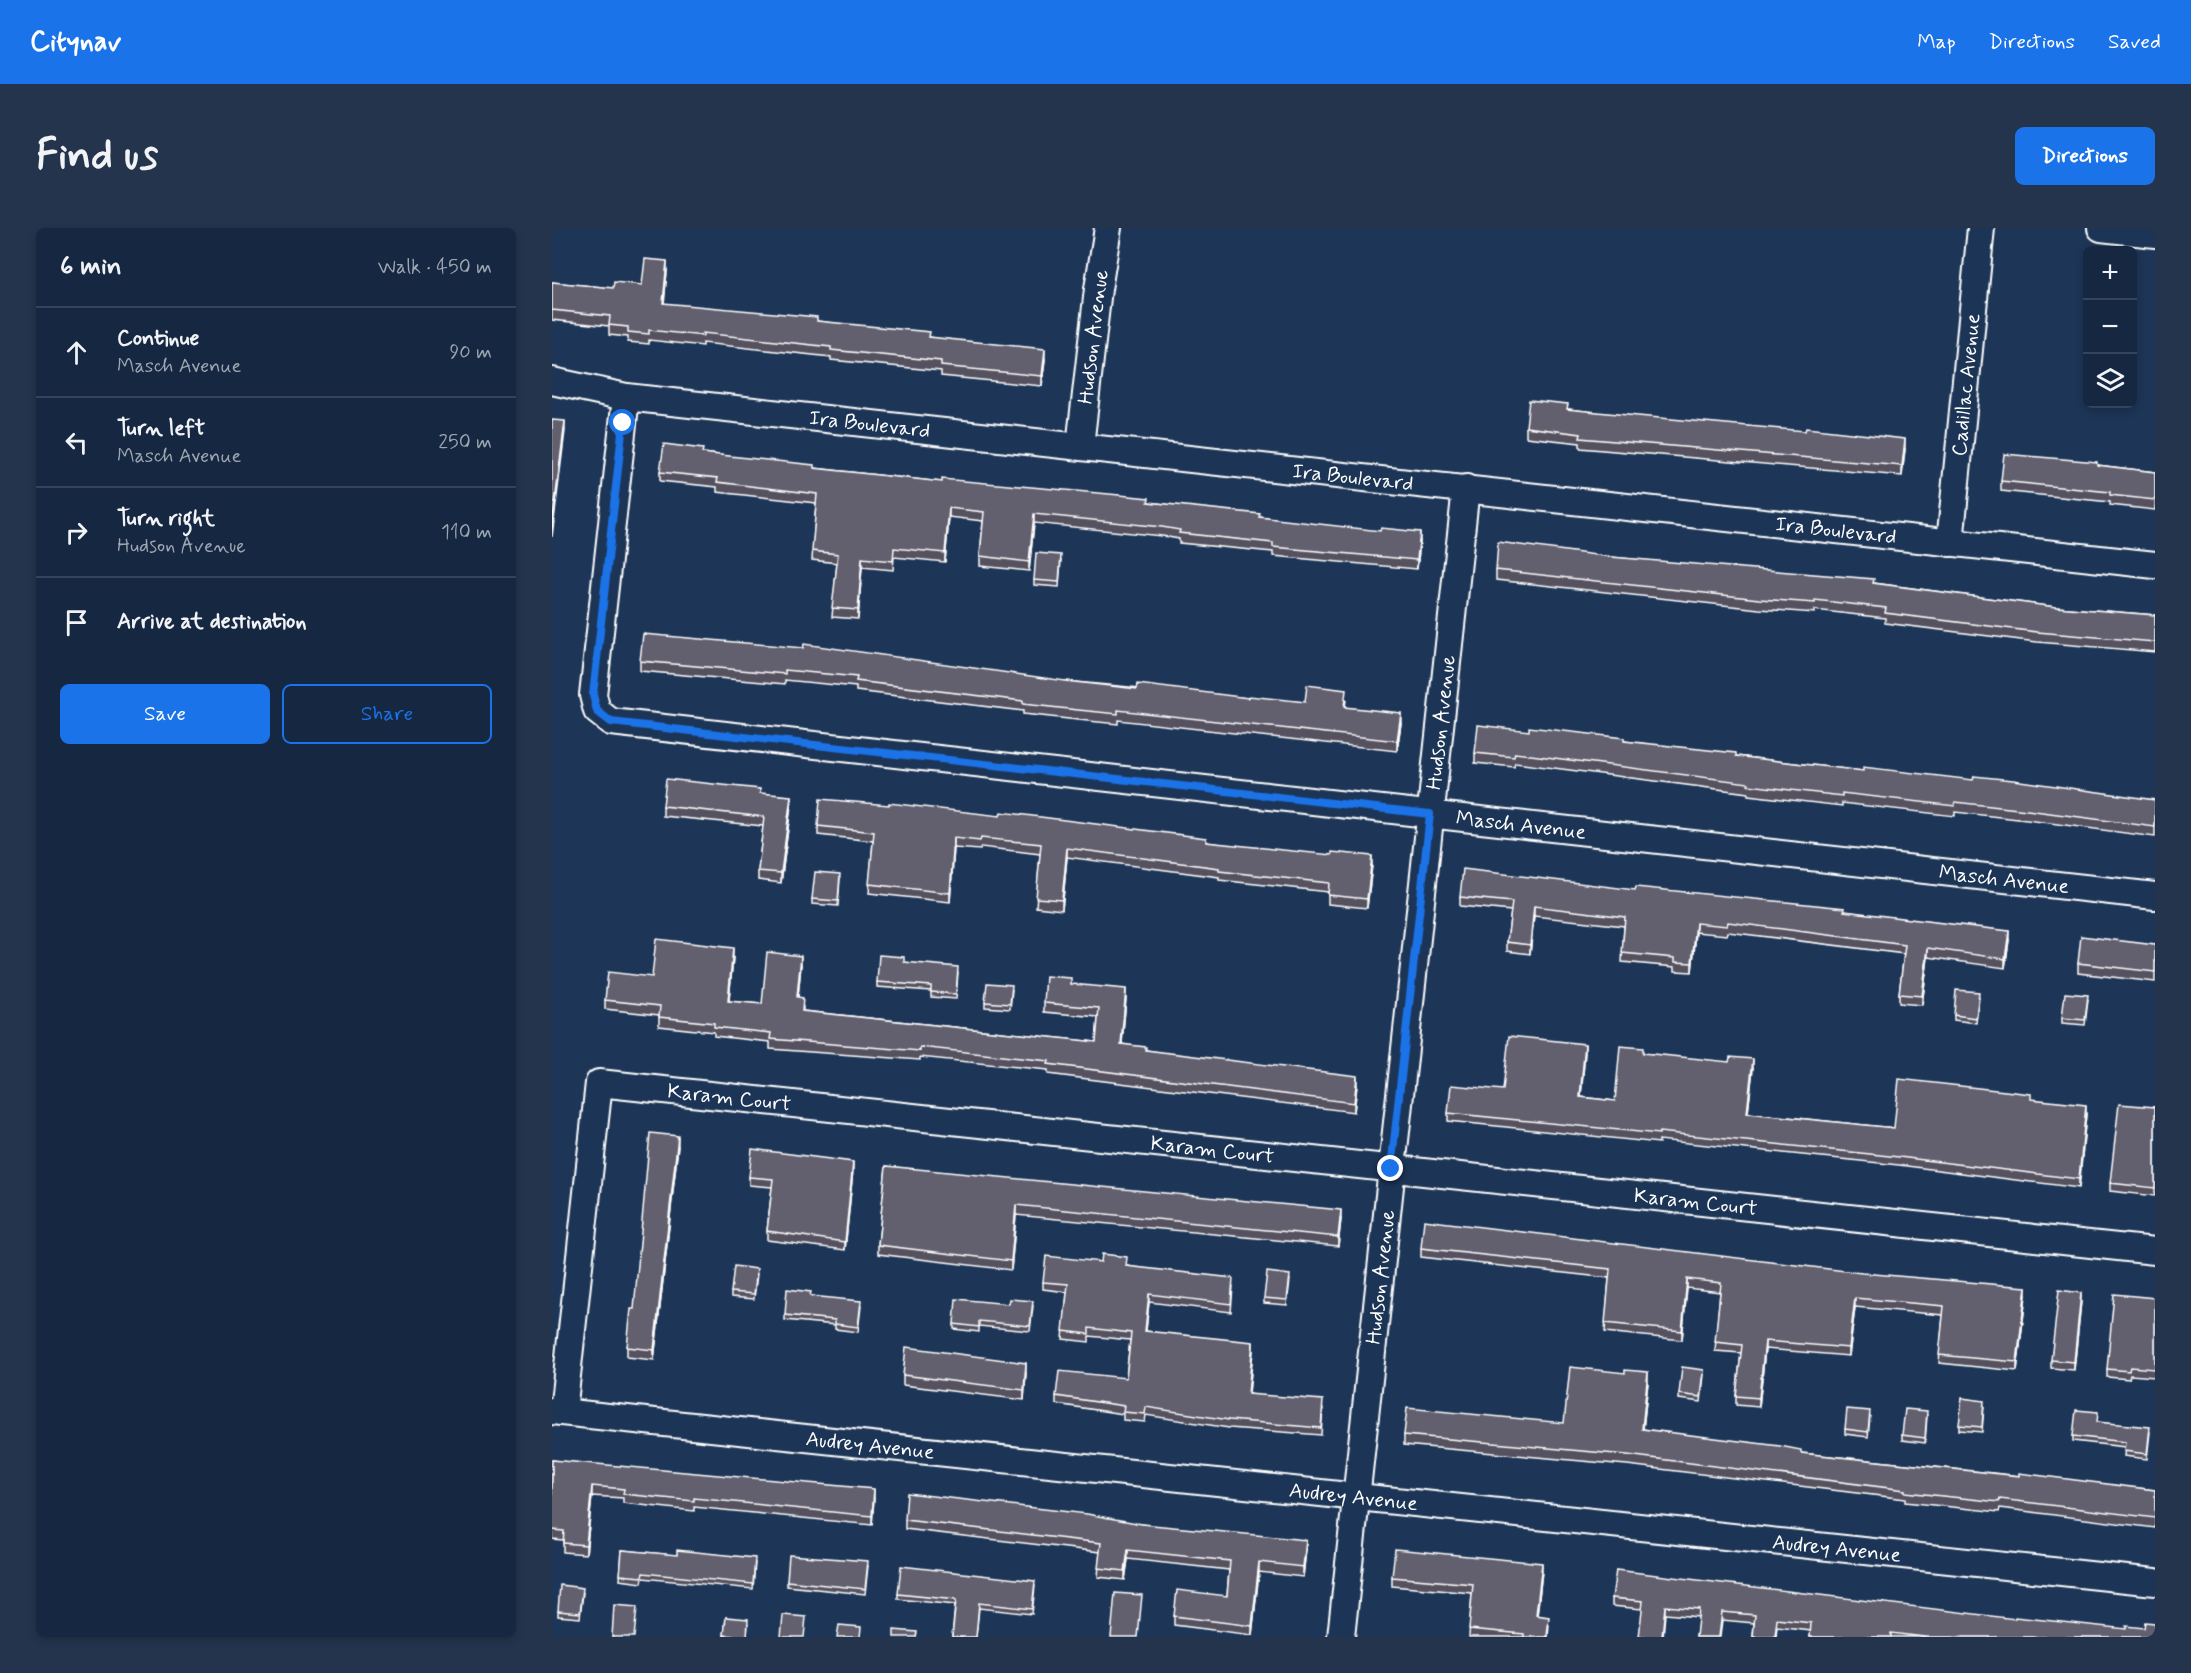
<!DOCTYPE html>
<meta charset="utf-8">
<style>
:root{--surface:#162841;--page:#23344c;--text:#f1f3f6;--muted:#9ea6b1;--line:#35445a;--accent:#1a73e8}
body{margin:0;font-family:Mynerve,sans-serif;background:var(--page);color:var(--text)}
.controls{position:absolute;right:18px;top:18px;display:grid;overflow:hidden;border-radius:9px;box-shadow:0 3px 9px #0003}
.controls button{width:54px;height:54px;display:grid;place-items:center;padding:0;border:0;border-bottom:2px solid var(--line);background:var(--surface);color:var(--text);font:30px sans-serif}
.stop{position:absolute;width:18px;height:18px;margin:-14px;border:4px solid #1a73e8;border-radius:50%;background:#fff}
.stop.end{background:#1a73e8;border-color:#fff;box-shadow:0 2px 6px #0008}
.list{margin:0;padding:0;list-style:none}
h2{display:flex;justify-content:space-between;align-items:center;height:78px;margin:0;padding:0 24px;font-size:26px}
h2 small{font-size:20px;font-weight:400;color:var(--muted)}
.list li{display:grid;grid-template-columns:39px 1fr auto;gap:18px;align-items:center;box-sizing:border-box;height:90px;padding:0 24px;border-top:2px solid var(--line)}
.list b{display:block;font-size:22px;white-space:nowrap}
.list p{margin:0;font-size:20px;white-space:nowrap;color:var(--muted)}
.list em{font-size:20px;font-style:normal;color:var(--muted)}
.actions{display:flex;gap:12px;padding:18px 24px}
.actions a{flex:1;padding:14px 0;border:2px solid var(--accent);border-radius:9px;text-align:center;font-size:21px;color:var(--accent)}
.actions .main{background:var(--accent);color:#fff}
.icon{flex:none;width:33px;height:33px;fill:none;stroke:currentColor;stroke-width:2;stroke-linecap:round;stroke-linejoin:round}
.map{position:relative;flex:none;width:1603px;height:1409px;overflow:hidden;border-radius:9px}
header{display:flex;align-items:center;gap:36px;box-sizing:border-box;height:84px;padding:0 30px;background:var(--accent);color:#fff}
header strong{font-size:28px}
nav{display:flex;gap:33px;margin-inline-start:auto;font-size:21px}
.intro{display:flex;align-items:center;justify-content:space-between;box-sizing:border-box;height:144px;padding:0 36px}
h1{margin:0;font-size:42px}
.button{padding:15px 27px;border-radius:9px;background:var(--accent);color:#fff;font-size:21px;font-weight:700}
main{display:flex;gap:36px;padding:0 36px}
aside{flex:1;background:var(--surface);border-radius:9px;box-shadow:0 3px 9px #0003}
.map>svg:first-child{display:block}
</style>
<header>
<strong>Citynav</strong>
<nav><a>Map</a><a>Directions</a><a>Saved</a></nav>
</header>
<div class="intro"><h1>Find us</h1><a class="button">Directions</a></div>
<main>
<aside>
<h2>6 min<small>Walk · 450 m</small></h2>
<ul class="list">
<li><svg class="icon" aria-label="ahead" viewBox="0 0 24 24"><path d="M12 20V5M6 11l6-6 6 6"/></svg><div><b>Continue</b><p>Masch Avenue</p></div><em>90 m</em></li>
<li><svg class="icon" aria-label="left" viewBox="0 0 24 24"><path d="M17 20v-9H6M10 6l-5 5 5 5"/></svg><div><b>Turn left</b><p>Masch Avenue</p></div><em>250 m</em></li>
<li><svg class="icon" aria-label="right" viewBox="0 0 24 24"><path d="M7 20v-9h11M14 6l5 5-5 5"/></svg><div><b>Turn right</b><p>Hudson Avenue</p></div><em>110 m</em></li>
<li><svg class="icon" aria-label="arrive" viewBox="0 0 24 24"><path d="M6 21V4h12l-3 4 3 4H6"/></svg><div><b>Arrive at destination</b></div></li>
</ul>
<div class="actions"><a class="main">Save</a><a>Share</a></div>
</aside>
<div class="map">
<svg width="1603" height="1409" viewBox="0 0 1603 1409">
<rect width="100%" height="100%" fill="#1d3557"/>
<filter id="ink" filterUnits="userSpaceOnUse"><feTurbulence type="fractalNoise" baseFrequency=".0167" numOctaves="2"/><feDisplacementMap in="SourceGraphic" scale="12" xChannelSelector="R" yChannelSelector="G"/><feConvolveMatrix kernelMatrix="1 2 1 2 8 2 1 2 1" color-interpolation-filters="sRGB"/></filter>
<g filter="url(#ink)">
<g fill="none" stroke-linecap="round" stroke-linejoin="round">
<defs>
<g id="street">
<path d="M1549,0L1603,6"/>
<path id="s1" d="M0,153L74,169L1603,337"/>
<path id="s2" d="M74,169L41,467L45,483L59,494L1603,668"/>
<path id="s3" d="M528,218L546,61L556,0"/>
<path id="s4" d="M1398,315L1429,0"/>
<path id="s5" d="M0,1183L1603,1354"/>
<path id="s6" d="M11,1184L47,855L1603,1023"/>
<path id="s7" d="M789,1409L914,260"/>
</g>
</defs>
<use href="#street" stroke="#fff" stroke-width="30"/>
<use href="#street" stroke="#1d3557" stroke-width="26"/>
</g>
<g fill="#54515f" stroke="#fff" stroke-width="1.5">
<path d="M115,43L112,76L265,93L378,109L493,131L490,158L389,148V143L279,132V129L151,115V118L97,112V116L76,114V109L57,107V98L0,92V54L61,60L90,57Z"/>
<path d="M1016,181L1353,221L1350,248L1028,220V215L974,209V199Z"/>
<path d="M151,225L262,240L390,254L597,274L708,289L868,313L865,341L721,328V324L627,315V311L610,308L482,295L477,343L428,338V328L431,293L397,289L393,334L342,329L341,342L310,339L306,391L280,389L285,335L260,332L264,275L165,264V259L108,253V244Z"/>
<path d="M1545,237L1603,244V282L1558,277V274L1449,263V253Z"/>
<path d="M1059,329L1322,355L1504,379L1603,387V424L1485,414L1333,395V390L1263,382V385L1207,381L944,352V342Z"/>
<path d="M509,332L507,359L482,357V352Z"/>
<path d="M88,433L513,453L696,470L753,474L794,472L793,479L849,495L845,523L566,492V496L526,492L471,486V483L304,463V459L233,452V456L88,443Z"/>
<path d="M977,503L1072,513L1184,528L1311,543L1603,572V609L1475,592L1403,584V588L1290,575V578L1196,567V565L963,535L962,539L923,535V525Z"/>
<path d="M208,565L239,577L229,655L206,652V643L211,598L111,588V578Z"/>
<path d="M266,598L654,614L820,637L815,680L776,676V664L667,652V649L515,629L510,682L484,679L488,626L429,619L428,622L402,620L398,674L317,665L321,613L266,607Z"/>
<path d="M288,651L286,678L260,676V671Z"/>
<path d="M1083,662L1293,683L1457,712L1453,740L1376,729L1370,777L1347,775V766L1352,726L1176,704L1175,707L1144,704L1140,744L1123,743V739L1070,734L1072,698L982,688L978,726L955,723V714L959,683L908,678V669Z"/>
<path d="M1603,717V754L1526,745V735Z"/>
<path d="M181,729L177,773L210,776L249,737L246,769L251,779V783L544,814L546,789L492,784V775L519,756L574,770L570,816L594,822L805,857L802,884L496,846V842L368,829V832L218,821V814L162,808V804L107,798V787L53,781V772L100,749Z"/>
<path d="M352,734L406,744L404,771L379,769V763L325,759V754Z"/>
<path d="M460,762L458,781L433,779V774Z"/>
<path d="M1427,769L1424,795L1402,792V787Z"/>
<path d="M1536,772L1533,797L1510,795V790Z"/>
<path d="M1033,824L1029,869L1063,873L1091,825L1201,840L1196,885L1342,900L1479,872L1534,886L1527,960L1347,937L1107,912V915L896,893V885L951,862Z"/>
<path d="M1603,879V968L1558,963V955Z"/>
<path d="M126,918L102,1132L75,1129V1119Z"/>
<path d="M334,938L789,991L786,1018L464,987L459,1042L326,1026V1017Z"/>
<path d="M301,942L293,1022L215,1012V1003L220,959L197,957V949Z"/>
<path d="M869,1020L1474,1067L1465,1143L1387,1135L1391,1087L1303,1079L1297,1128L1213,1121L1207,1179L1184,1177V1168L1189,1125L1163,1123L1168,1064L1135,1060L1130,1112L1053,1104L1057,1050L869,1029Z"/>
<path d="M575,1038L681,1058L679,1084L597,1074L594,1103L701,1122L697,1166L771,1180L769,1207L677,1200L594,1187L593,1194L571,1192V1186L504,1176V1168L574,1150L578,1112L537,1108V1114L511,1111L515,1064L491,1061V1054Z"/>
<path d="M205,1046L202,1071L179,1069V1064Z"/>
<path d="M738,1052L735,1077L712,1075V1070Z"/>
<path d="M259,1068L309,1078L306,1104L283,1101V1097L233,1092V1087Z"/>
<path d="M1603,1070V1149L1578,1147L1577,1151L1555,1149V1141Z"/>
<path d="M1529,1073L1522,1142L1499,1140V1132Z"/>
<path d="M481,1078L478,1103L427,1098V1104L402,1101V1096Z"/>
<path d="M474,1145L472,1172L351,1157V1147Z"/>
<path d="M1073,1145L1096,1154L1091,1201L1249,1225L1603,1262V1300L1448,1280L1447,1284L1353,1274V1271L1075,1237L852,1217V1207L1012,1195Z"/>
<path d="M1152,1147L1149,1174L1127,1171V1166Z"/>
<path d="M1432,1178L1430,1204L1407,1202V1197Z"/>
<path d="M1318,1188L1316,1209L1293,1206V1201Z"/>
<path d="M1375,1188L1373,1215L1350,1212V1207Z"/>
<path d="M1546,1194L1598,1204L1595,1231L1572,1228L1573,1219L1521,1213V1208Z"/>
<path d="M0,1232L322,1270L320,1297L142,1279V1283L71,1275V1270L40,1268L34,1326L11,1324V1312L0,1311Z"/>
<path d="M353,1292L590,1296L754,1321L751,1349L707,1344L700,1407L622,1397V1388L675,1368L677,1342L576,1331L573,1352L546,1349L548,1324L353,1301Z"/>
<path d="M70,1322L203,1335L201,1361L91,1350L90,1355L68,1352Z"/>
<path d="M316,1338L313,1366L235,1358V1353Z"/>
<path d="M990,1343L985,1388L997,1397L996,1409H917L920,1365L840,1358V1349Z"/>
<path d="M483,1358L480,1386L427,1380L424,1409H400L403,1377L346,1371V1366Z"/>
<path d="M31,1365L28,1390L6,1388V1383Z"/>
<path d="M1060,1370L1603,1409H1258L1259,1403L1225,1399L1224,1409H1201L1202,1395L1170,1392L1168,1409H1144L1147,1389L1113,1386L1090,1381L1060,1378Z"/>
<path d="M174,1389L196,1396L195,1409H172Z"/>
</g>
<g fill="#45424d" stroke="#fff" stroke-width="1.5">
<path d="M115,33V43L111,85V75Z"/>
<path d="M493,121V131L490,158V148Z"/>
<path d="M13,193V203L0,309V299Z"/>
<path d="M1353,211V221L1350,248V238Z"/>
<path d="M397,280V289L393,334V325Z"/>
<path d="M482,286V295L477,343V334Z"/>
<path d="M868,304V313L865,341V332Z"/>
<path d="M310,330V339L306,391V382Z"/>
<path d="M849,485V495L845,523V513Z"/>
<path d="M239,568V577L229,655V645Z"/>
<path d="M402,610V620L398,674V665Z"/>
<path d="M515,620V629L510,682V672Z"/>
<path d="M820,628V637L815,680V671Z"/>
<path d="M982,678V688L978,726V717Z"/>
<path d="M1144,695V704L1140,744V735Z"/>
<path d="M1457,703V712L1453,740V731Z"/>
<path d="M181,720V729L176,782V773Z"/>
<path d="M1376,720V729L1370,777V768Z"/>
<path d="M249,728V737L245,778V769Z"/>
<path d="M574,761V770L569,825V816Z"/>
<path d="M1033,816V824L1028,877V869Z"/>
<path d="M1201,831V840L1195,893V885Z"/>
<path d="M805,848V857L802,884V875Z"/>
<path d="M1534,877V886L1527,960V951Z"/>
<path d="M126,908V918L102,1132V1122Z"/>
<path d="M301,934V942L293,1022V1014Z"/>
<path d="M464,977V987L459,1042V1033Z"/>
<path d="M789,982V991L786,1018V1009Z"/>
<path d="M1135,1051V1060L1130,1112V1103Z"/>
<path d="M1474,1059V1067L1465,1143V1134Z"/>
<path d="M1529,1065V1073L1522,1142V1134Z"/>
<path d="M597,1066V1074L593,1110V1103Z"/>
<path d="M1303,1070V1079L1297,1128V1120Z"/>
<path d="M1213,1113V1121L1207,1179V1170Z"/>
<path d="M701,1114V1122L696,1174V1166Z"/>
<path d="M474,1135V1145L472,1172V1162Z"/>
<path d="M1096,1144V1154L1090,1211V1201Z"/>
<path d="M40,1258V1268L34,1326V1317Z"/>
<path d="M322,1261V1270L320,1297V1288Z"/>
<path d="M754,1312V1321L751,1349V1339Z"/>
<path d="M576,1322V1331L573,1352V1343Z"/>
<path d="M707,1334V1344L700,1407V1398Z"/>
<path d="M990,1335V1343L984,1396V1387Z"/>
<path d="M1113,1378V1386L1111,1409H1110Z"/>
</g>
<g fill="#625e6e" stroke="#fff" stroke-width="1.5">
<path d="M93,31L115,33L111,75L265,89V93L378,104L377,109L493,121L490,148L389,138V133L279,122V119L151,105V108L97,102V106L76,104V99L57,97L58,88L0,82V54L61,60L62,54L90,57Z"/>
<path d="M977,172L1016,176L1015,181L1086,188L1253,203L1254,200L1353,211L1350,238L1028,210L1029,206L974,199Z"/>
<path d="M0,192L13,193L0,299Z"/>
<path d="M112,216L151,221L150,225L262,237V240L390,254V251L557,266L597,270L596,274L708,286L707,289L828,303L829,300L868,304L865,332L721,319V315L627,305L628,302L610,299L482,286L477,334L428,328L432,284L397,280L393,325L342,320L341,333L310,330L306,382L280,380L286,326L260,323L265,266L165,254L166,250L108,244Z"/>
<path d="M1452,226L1545,234V237L1603,244V272L1558,267V264L1449,253Z"/>
<path d="M946,314L1059,329L1322,351L1321,355L1504,379L1603,387V414L1485,404L1333,385L1334,380L1263,372V375L1207,371L944,342Z"/>
<path d="M484,325L509,327L507,354L482,352Z"/>
<path d="M91,406L251,420L252,416L513,453L585,461L586,456L696,470L697,468L753,474L755,457L794,462L792,479L849,485L845,513L566,482V486L526,482L471,476V473L304,453L305,449L233,442V446L88,433Z"/>
<path d="M926,497L977,503V499L1072,510V513L1184,525V528L1311,543V539L1421,552L1422,548L1461,552L1603,572V599L1475,582L1403,574V578L1290,565V568L1196,557L1197,555L963,525L962,529L923,525Z"/>
<path d="M114,551L208,561V565L239,568L229,645L206,643L212,589L111,578Z"/>
<path d="M268,571L337,577V575L448,588L449,584L654,610V614L780,627V624L820,628L815,671L776,667L777,655L667,643V640L515,620L510,672L484,670L489,616L429,610L428,613L402,610L398,665L317,656L322,604L266,598Z"/>
<path d="M911,641L1083,662L1084,659L1293,680L1292,683L1457,703L1453,731L1376,720L1370,768L1347,766L1353,717L1176,694L1175,698L1144,695L1140,735L1123,734V730L1070,725L1073,689L982,678L978,717L955,714L960,674L908,669Z"/>
<path d="M263,644L288,646L286,673L260,671Z"/>
<path d="M1529,708L1603,717V744L1526,735Z"/>
<path d="M104,711L181,720L176,773L210,776L215,724L249,728L245,769L251,770L250,783L544,814L547,780L492,775L494,748L519,750V756L574,761L569,816L594,819V822L805,848L802,875L496,836L497,833L368,819V823L218,811L219,805L162,799V795L107,789L108,778L53,772L56,744L100,749Z"/>
<path d="M327,727L352,729V734L406,739L404,766L379,764V758L325,754Z"/>
<path d="M435,755L460,757L458,776L433,774Z"/>
<path d="M1404,762L1427,764L1424,790L1402,787Z"/>
<path d="M1513,765L1536,767L1533,792L1510,790Z"/>
<path d="M957,808L1033,816L1028,869L1063,873L1068,818L1091,820V825L1177,834L1178,829L1201,831L1195,885L1342,900L1347,851L1479,866V871L1534,877L1527,951L1347,929L1107,904V906L896,885L899,857L951,862Z"/>
<path d="M1567,876L1603,879V960L1558,955Z"/>
<path d="M98,905L126,908L102,1122L75,1119L79,1081H82Z"/>
<path d="M200,921L301,934L293,1014L215,1003L221,951L197,949Z"/>
<path d="M334,938L789,982L786,1009L464,977L459,1033L326,1017Z"/>
<path d="M872,992L1310,1045L1474,1059L1465,1134L1387,1127L1392,1078L1303,1070L1297,1120L1213,1113L1207,1170L1184,1168L1190,1117L1163,1114L1169,1055L1135,1051L1130,1103L1053,1095L1058,1041L869,1020Z"/>
<path d="M550,1026L575,1029L574,1038L681,1050L679,1076L597,1066L593,1103L701,1114L696,1166L771,1172L769,1200L677,1192L594,1179L593,1186L571,1184L572,1178L504,1168L507,1143L574,1150L579,1105L537,1100V1106L511,1103L516,1056L491,1054L494,1028L549,1034Z"/>
<path d="M182,1038L205,1041L202,1066L179,1064Z"/>
<path d="M715,1044L738,1047L735,1072L712,1070Z"/>
<path d="M235,1061L259,1064L258,1068L309,1073L306,1099L283,1096V1092L233,1087Z"/>
<path d="M1507,1062L1529,1065L1522,1134L1499,1132Z"/>
<path d="M1562,1066L1603,1070V1141L1578,1139L1577,1143L1555,1141Z"/>
<path d="M404,1071L457,1076L458,1071L481,1073L478,1098L427,1093V1099L402,1096Z"/>
<path d="M354,1119L474,1135L472,1162L351,1147Z"/>
<path d="M1018,1139L1073,1145V1142L1096,1144L1090,1201L1228,1218L1249,1222V1225L1467,1248V1245L1603,1262V1290L1448,1271L1447,1274L1353,1264V1262L1075,1227L852,1207L855,1180L1012,1195Z"/>
<path d="M1130,1139L1152,1142L1149,1169L1127,1166Z"/>
<path d="M1410,1170L1432,1173L1430,1199L1407,1197Z"/>
<path d="M1295,1181L1318,1183L1316,1204L1293,1201Z"/>
<path d="M1353,1181L1375,1183L1373,1210L1350,1207Z"/>
<path d="M1524,1182L1546,1184L1545,1194L1598,1199L1595,1226L1572,1223L1573,1214L1521,1208Z"/>
<path d="M0,1232L322,1261L320,1288L142,1270V1273L71,1266L72,1261L40,1258L34,1317L11,1315L12,1303L0,1302Z"/>
<path d="M355,1265L535,1286L590,1296L754,1312L751,1339L707,1334L700,1398L622,1388L625,1362L675,1368L678,1333L576,1322L573,1343L546,1340L549,1315L353,1292Z"/>
<path d="M843,1321L990,1335L984,1387L997,1389L995,1409H972V1406L917,1401L921,1356L840,1349Z"/>
<path d="M70,1322L125,1327V1322L203,1330L201,1356L91,1345L90,1349L68,1347Z"/>
<path d="M237,1327L316,1333L313,1361L235,1353Z"/>
<path d="M349,1338L483,1353L480,1381L427,1375L424,1409H400L404,1372L346,1366Z"/>
<path d="M1064,1342L1463,1391V1389L1574,1401V1398L1592,1400L1593,1394L1603,1395V1409H1373L1339,1405V1409H1258L1259,1395L1225,1391L1223,1409H1201L1203,1387L1170,1384L1167,1409H1144L1147,1381L1113,1378L1110,1409H1087L1091,1373L1060,1370Z"/>
<path d="M8,1357L31,1360L28,1385L6,1383Z"/>
<path d="M563,1365L590,1367L586,1409H559Z"/>
<path d="M62,1377L85,1379L82,1409H60Z"/>
<path d="M231,1387L254,1389L252,1409H229Z"/>
<path d="M174,1389L196,1391L195,1409L172,1407Z"/>
<path d="M287,1397L309,1399L308,1409H285Z"/>
<path d="M342,1402L365,1404L364,1409H342Z"/>
</g>
</g>
<g fill="none" stroke-linecap="round" stroke-linejoin="round" filter="url(#ink)">
<path stroke="#1a73e8" stroke-width="8" d="M71,195L41,467L45,483L59,494L878,586L839,941"/>
</g>
<g text-anchor="middle" stroke-width="4.5" stroke-linejoin="round" paint-order="stroke">
<g font-size="21" fill="#fff" stroke="#1d3557">
<text dy="7" stroke="none"><textPath href="#s3" startOffset="110">Hudson Avenue</textPath></text>
<text dy="7" stroke="none"><textPath href="#s4" startOffset="159">Cadillac Avenue</textPath></text>
<text dy="7" stroke="none"><textPath href="#s1" startOffset="321">Ira Boulevard</textPath></text>
<text dy="7" stroke="none"><textPath href="#s1" startOffset="807">Ira Boulevard</textPath></text>
<text dy="7" stroke="none"><textPath href="#s1" startOffset="1293">Ira Boulevard</textPath></text>
<text dy="7" stroke="none"><textPath href="#s7" startOffset="920">Hudson Avenue</textPath></text>
<text dy="7" stroke="none"><textPath href="#s2" startOffset="1250">Masch Avenue</textPath></text>
<text dy="7" stroke="none"><textPath href="#s2" startOffset="1736">Masch Avenue</textPath></text>
<text dy="7" stroke="none"><textPath href="#s6" startOffset="462">Karam Court</textPath></text>
<text dy="7" stroke="none"><textPath href="#s6" startOffset="948">Karam Court</textPath></text>
<text dy="7" stroke="none"><textPath href="#s6" startOffset="1434">Karam Court</textPath></text>
<text dy="7" stroke="none"><textPath href="#s7" startOffset="362">Hudson Avenue</textPath></text>
<text dy="7" stroke="none"><textPath href="#s5" startOffset="320">Audrey Avenue</textPath></text>
<text dy="7" stroke="none"><textPath href="#s5" startOffset="806">Audrey Avenue</textPath></text>
<text dy="7" stroke="none"><textPath href="#s5" startOffset="1292">Audrey Avenue</textPath></text>
</g>
</g>
</svg>
<div class="controls">
<button>+</button>
<button>−</button>
<button><svg class="icon" aria-label="layers" viewBox="0 0 24 24"><path d="M12 4l9 5-9 5-9-5zM3 14l9 5 9-5"/></svg></button>
</div>
<div class="stop" style="left:71px;top:195px"></div>
<div class="stop end" style="left:839px;top:941px"></div>
</div>
</main>
